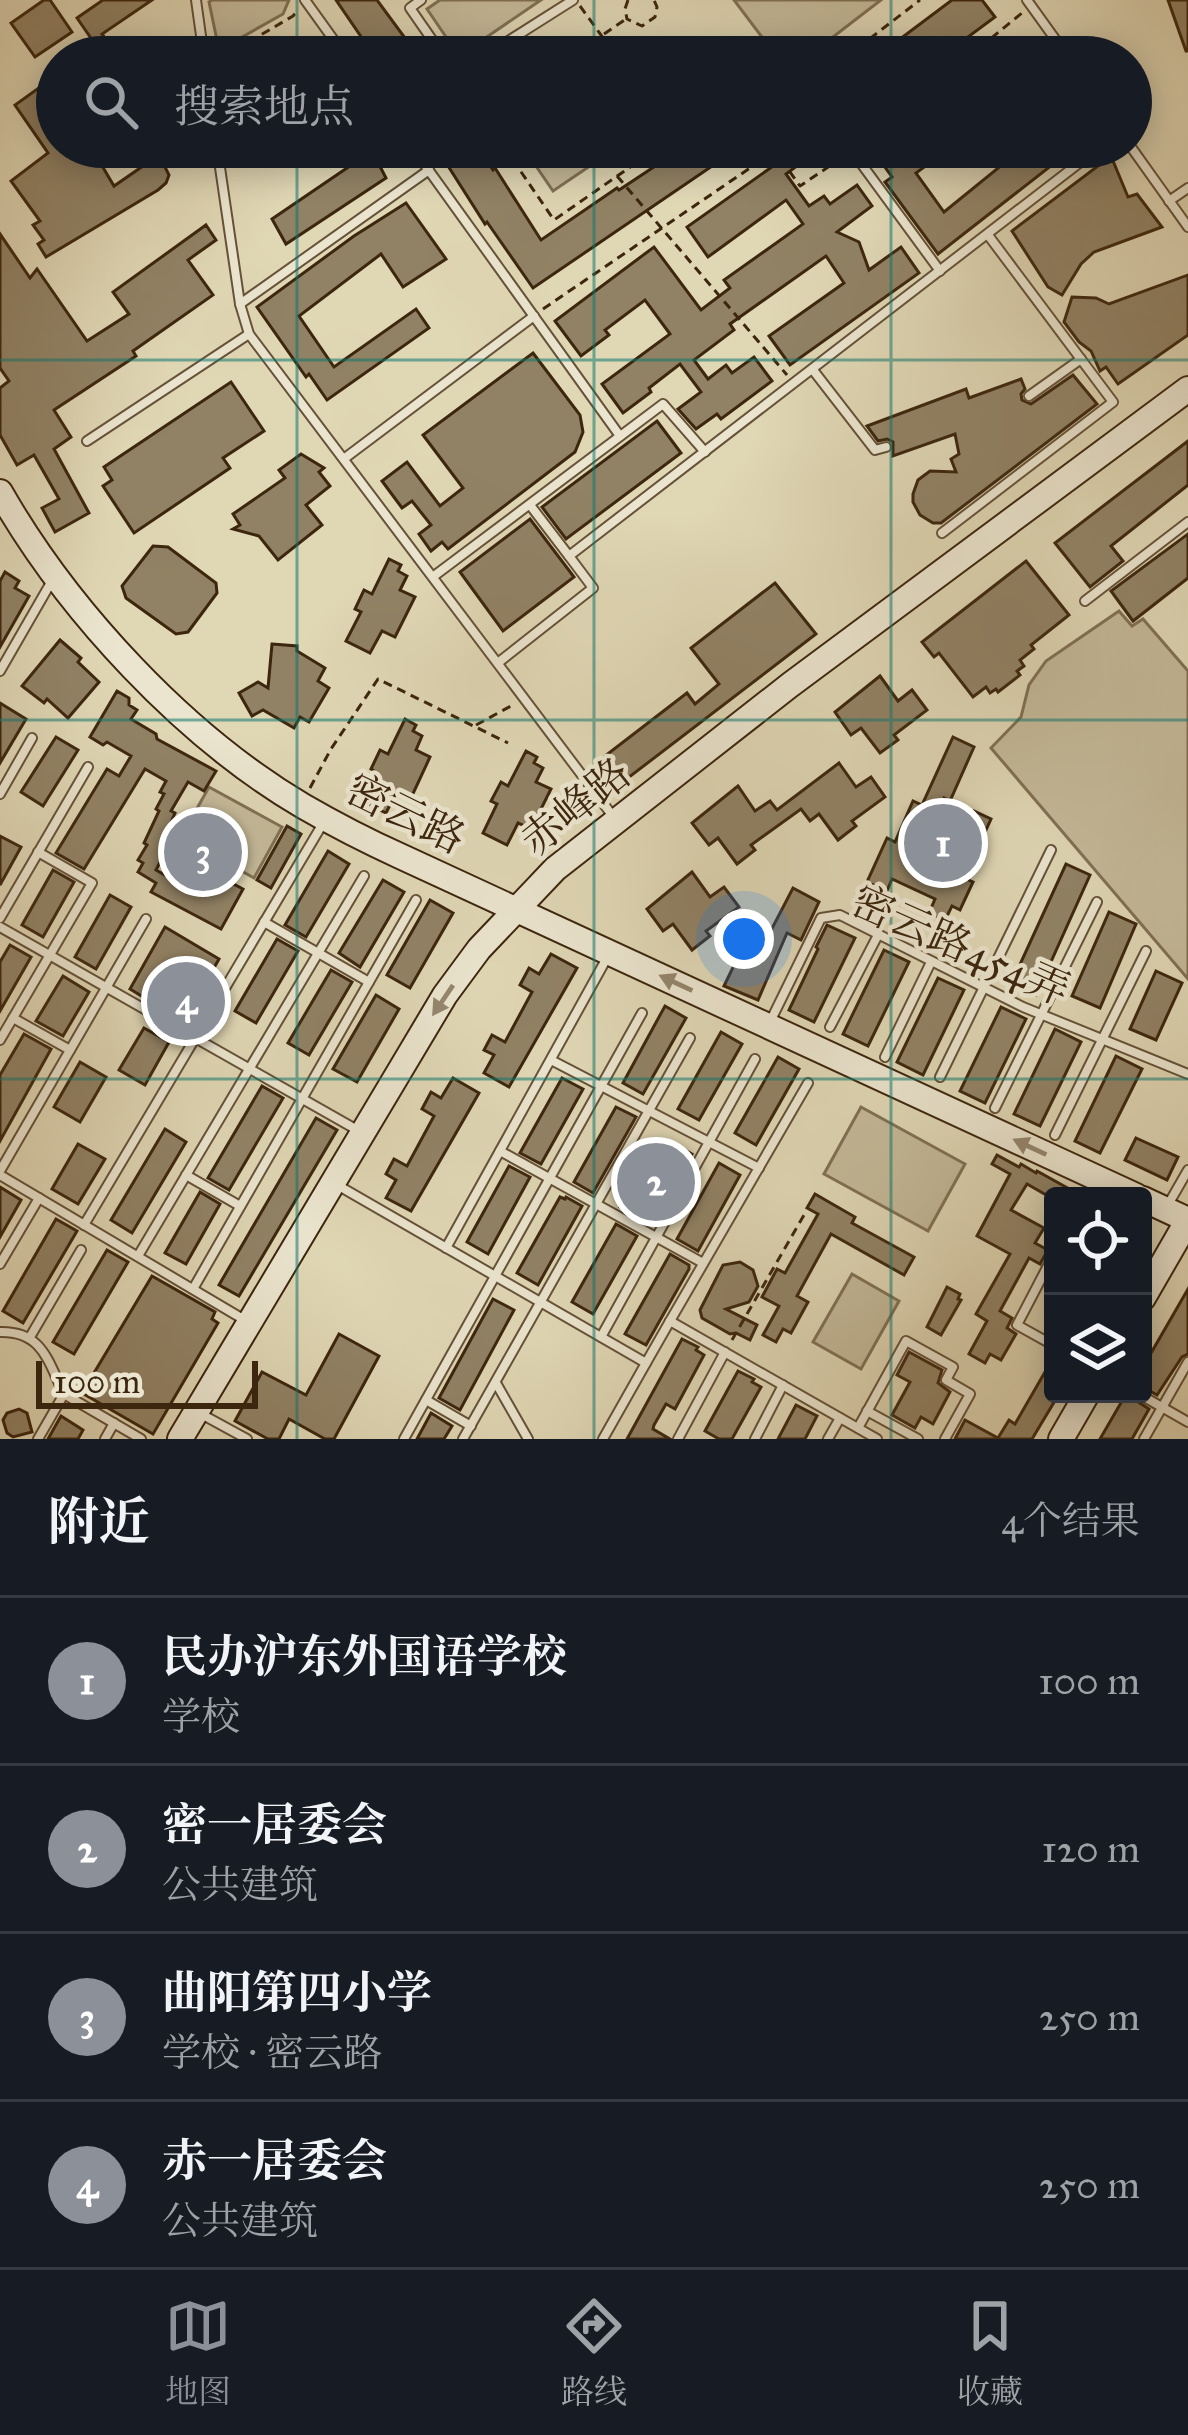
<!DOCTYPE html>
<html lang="zh">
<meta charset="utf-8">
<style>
:root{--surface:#171b24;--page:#242831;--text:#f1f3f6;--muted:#9ea1a6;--line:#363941;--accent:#8c9099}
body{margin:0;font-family:"IM FELL Great Primer","Noto Serif SC",serif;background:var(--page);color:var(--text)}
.controls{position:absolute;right:36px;bottom:36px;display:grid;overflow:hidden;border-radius:12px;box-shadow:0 6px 30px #0003}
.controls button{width:108px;height:108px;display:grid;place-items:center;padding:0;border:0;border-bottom:3px solid var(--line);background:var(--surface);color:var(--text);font:60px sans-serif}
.scale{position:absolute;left:36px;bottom:30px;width:222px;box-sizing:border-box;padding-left:12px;border:6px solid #3c260e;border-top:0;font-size:33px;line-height:42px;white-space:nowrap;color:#3c260e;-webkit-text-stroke:9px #ebe5cf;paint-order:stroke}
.you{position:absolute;left:744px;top:939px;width:42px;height:42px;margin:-30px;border:9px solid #fff;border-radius:50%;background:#1a73e8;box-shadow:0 0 0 18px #1a73e833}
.badge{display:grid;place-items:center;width:78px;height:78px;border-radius:50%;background:var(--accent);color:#fff;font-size:39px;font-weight:700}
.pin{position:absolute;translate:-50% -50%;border:6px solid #fff;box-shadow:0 3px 12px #0006}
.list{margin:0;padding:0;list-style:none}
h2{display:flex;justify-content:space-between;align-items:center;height:156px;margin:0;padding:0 48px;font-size:51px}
h2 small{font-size:39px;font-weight:400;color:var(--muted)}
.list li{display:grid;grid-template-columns:78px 1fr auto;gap:36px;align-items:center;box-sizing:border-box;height:168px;padding:0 48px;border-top:3px solid var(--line)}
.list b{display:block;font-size:45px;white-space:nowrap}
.list p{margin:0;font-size:39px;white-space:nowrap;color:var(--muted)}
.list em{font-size:39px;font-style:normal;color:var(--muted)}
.icon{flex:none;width:66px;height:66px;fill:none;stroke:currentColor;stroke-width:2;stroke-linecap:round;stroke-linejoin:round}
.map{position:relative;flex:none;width:1188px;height:1439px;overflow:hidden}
.search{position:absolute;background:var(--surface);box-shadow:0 6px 30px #0003;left:36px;right:36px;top:36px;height:132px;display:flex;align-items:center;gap:30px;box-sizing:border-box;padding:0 42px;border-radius:66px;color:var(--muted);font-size:45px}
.sheet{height:828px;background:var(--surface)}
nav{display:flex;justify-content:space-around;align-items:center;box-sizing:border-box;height:168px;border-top:3px solid var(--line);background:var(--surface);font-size:33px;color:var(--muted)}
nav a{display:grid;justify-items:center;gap:6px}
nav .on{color:var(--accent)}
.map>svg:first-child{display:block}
</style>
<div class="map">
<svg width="1188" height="1439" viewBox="0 0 1188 1439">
<rect width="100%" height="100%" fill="#e0d7b5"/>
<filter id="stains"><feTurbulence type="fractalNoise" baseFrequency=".00167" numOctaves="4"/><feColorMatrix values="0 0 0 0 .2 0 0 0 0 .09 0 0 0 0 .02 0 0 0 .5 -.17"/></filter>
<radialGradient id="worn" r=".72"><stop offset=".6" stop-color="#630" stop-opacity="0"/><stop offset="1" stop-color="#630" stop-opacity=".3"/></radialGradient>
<g fill="#c4b999" stroke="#807054" stroke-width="3">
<path d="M212,0H289L283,14L219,50L209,2Z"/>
<path d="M440,0H541L459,56L427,9Z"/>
<path d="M734,0H881L807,57H777Z"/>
<path d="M523,147H618L553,191Z"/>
<path d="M1119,611L1132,626L1143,619L1188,671V979L991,748L1021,717L1029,685L1046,661Z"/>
<path d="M209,787L282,827L254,878L181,837Z"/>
<path d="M861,1107L965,1164L928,1231L824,1174Z"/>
<path d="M852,1274L899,1301L861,1369L813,1342Z"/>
</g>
<g fill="#918265" stroke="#3c260e" stroke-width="3">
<path d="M44,0H50L72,32L35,57L11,23Z"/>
<path d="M103,0H152L102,34L119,57H83L97,47L77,18Z"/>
<path d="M336,0H377L419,57H375Z"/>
<path d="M952,0H982L995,17L941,57H876Z"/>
<path d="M1168,0H1188V51H1186Z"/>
<path d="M57,75V147H116L98,159L114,186L159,155L169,175L166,183L158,190L46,257L38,244L44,240L33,225L40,221L11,181L48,153L15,105Z"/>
<path d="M436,147H477L493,170L495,168L541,240L617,188L619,190L684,147H740L533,288L487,222L485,224Z"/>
<path d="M789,147H822L786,174L809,206L824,196L830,204L857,185L872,206L837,232L859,242L869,270L901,247L919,273L790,365L769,336L844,283L826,256L730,324L734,330L694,360L708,379L726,365L732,373L754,357L772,381L721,419L717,414L696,429L678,409L701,392L680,364L649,388L651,392L623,413L602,384L670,334L645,300L605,330L609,335L581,356L555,321L654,247L701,310L730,288L724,280L803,224L786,200L708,257L687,227L793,152Z"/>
<path d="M888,147H951L916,173L944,212L1024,147H1075L938,254L885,182L892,177L877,156Z"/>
<path d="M372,151L386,178L286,244L272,219Z"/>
<path d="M1111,156L1128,197L1137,194L1162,227L1094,252L1081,264L1062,295L1048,287L1012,231Z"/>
<path d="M406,203L446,259L403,287L381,254L299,316L334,367L416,309L429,328L327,400L309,374L306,377L257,307L354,236Z"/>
<path d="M206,225L216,240L188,260L213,295L133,351L136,356L54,410L71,437L54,449L89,513L55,532L42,508L59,499L34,455L17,465L0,435V388L9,381L0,368V234L30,278L37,269L87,341L129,314L113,292Z"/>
<path d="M1188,275V335L1118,384L1106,367L1100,371L1091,351L1079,342L1064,322L1072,297L1096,298L1109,304Z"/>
<path d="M533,353L580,415L583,432L575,452L448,549L442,542L431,551L419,534L431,525L412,501L402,508L382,481L407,462L440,506L463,488L423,435Z"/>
<path d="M1073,375L1097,404L941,523H933L920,515L913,502V494L918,480L930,471L956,472L951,459L959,454L955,434L893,456V442L887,439L878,441L867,426L966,389L969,398L1021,379L1025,389L1021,394L1022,400L1031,404Z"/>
<path d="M231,382L264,431L223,458L230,468L134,533L103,486L112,480L104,467Z"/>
<path d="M657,421L681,453L566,539L542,507Z"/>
<path d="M1188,441V485L1111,546L1123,561L1090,587L1055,543Z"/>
<path d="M301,454L324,468L319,472L330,486L306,505L322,525L278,560L259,536L233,529L240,525L233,514L285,478L279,470Z"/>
<path d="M530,519L574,577L503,631L460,572Z"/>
<path d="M1188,534V578L1133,621L1111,591Z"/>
<path d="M153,546L168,547L216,583L217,593L188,632L176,634L126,598L122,586Z"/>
<path d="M389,559L401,565L398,571L407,576L400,590L415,597L395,637L382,631L370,653L346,641L361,612L355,609L364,590L372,594Z"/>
<path d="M1026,561L1069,615L1031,645L1034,649L1020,660L1024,666L1017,671L1020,675L998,692L996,689L990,693L986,687L973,697L939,653L934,657L922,642Z"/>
<path d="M5,572L19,581L15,588L29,596L0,647V581Z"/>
<path d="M775,583L816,634L624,781L605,756L687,693L695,704L719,684L691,648Z"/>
<path d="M60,640L81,658L78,662L99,682L68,718L47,699L44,703L22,686Z"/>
<path d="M272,644L297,646V651L325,668L318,681L329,688L309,722L300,717L294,728L263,710L252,716L239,693L258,682L268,688Z"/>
<path d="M880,676L898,701L912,690L927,710L894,735L898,740L880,753L861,728L851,735L835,712Z"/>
<path d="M117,691L129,698V705L137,710L131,719L156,734L157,739L216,771L204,791L188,782L171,811L175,813L161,846L167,849L156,870L198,894L211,872L243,889L221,929L151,892L156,883L138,872L143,863L138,860L147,845L144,843L159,811L156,809L164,794L160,792L166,781L145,769L84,869L56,853L107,769L119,776L131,756L107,742L103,745L90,737Z"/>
<path d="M0,703L26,719L0,763Z"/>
<path d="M405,719L416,725L413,731L422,736L416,750L430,757L411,798L397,791L386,813L362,801L376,772L371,769L380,750L388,754Z"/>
<path d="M56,737L78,750L43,806L21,792Z"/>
<path d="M953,737L974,747L950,801L944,798L936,816L929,813L910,853L947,870L974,811L991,819L964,878L973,882L960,910L952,906L945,920L929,913L935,899L892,879L887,891L867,882L887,838L895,842L913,801L922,805Z"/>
<path d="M526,751L537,757L534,763L543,768L536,782L551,789L531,829L518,823L507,845L483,833L497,804L491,801L501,782L508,786Z"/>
<path d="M839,763L856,787L871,777L885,797L852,821L856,826L838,840L819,814L810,821L801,809L751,845L755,850L737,864L718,838L709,845L692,823L738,786L755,811L770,801L777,810Z"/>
<path d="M287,826L301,834L271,888L257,880Z"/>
<path d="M0,836L21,847L0,885Z"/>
<path d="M328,851L349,864L306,937L285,925Z"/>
<path d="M1066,864L1090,875L1036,995L1011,984Z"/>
<path d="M53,870L74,882L43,937L22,925Z"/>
<path d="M692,872L710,897L724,887L739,907L706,931L710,936L692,950L673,924L663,931L647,909Z"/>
<path d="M383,880L404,892L360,967L339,953Z"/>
<path d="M793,888L819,902L801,940L787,933L758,1000L724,986L750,932L766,940Z"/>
<path d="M110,895L131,907L96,969L75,957Z"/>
<path d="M430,900L453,913L410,988L387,975Z"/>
<path d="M1109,912L1136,924L1100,1008L1072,996Z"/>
<path d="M827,925L855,938L814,1022L789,1010L818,949L816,947Z"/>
<path d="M165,927L219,959L203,987L209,990L189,1025L130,989Z"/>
<path d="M277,939L298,951L256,1023L235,1011Z"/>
<path d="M10,945L31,957L0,1011V962Z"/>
<path d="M884,950L909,962L868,1046L843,1034Z"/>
<path d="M551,954L577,968L509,1087L484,1073L494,1055L484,1050L492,1035L505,1042L532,992L520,985L529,968L539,974Z"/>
<path d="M331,970L352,982L309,1055L288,1043Z"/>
<path d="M1156,971L1182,983L1156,1040L1130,1029Z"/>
<path d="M63,976L89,992L63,1036L36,1021Z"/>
<path d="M938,978L964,990L923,1075L897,1062Z"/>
<path d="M376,995L399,1009L357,1082L333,1069Z"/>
<path d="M665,1006L686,1018L643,1094L623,1083Z"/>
<path d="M1001,1007L1026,1019L985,1103L960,1091Z"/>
<path d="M144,1028L169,1042L145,1085L119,1070Z"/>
<path d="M1055,1029L1081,1042L1040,1126L1014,1114Z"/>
<path d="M721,1032L742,1044L699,1120L678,1109Z"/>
<path d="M24,1034L51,1049L0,1141V1075Z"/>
<path d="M1116,1056L1142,1069L1100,1153L1075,1141Z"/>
<path d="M778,1057L799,1069L756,1145L735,1133Z"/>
<path d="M80,1062L106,1077L80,1122L54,1107Z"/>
<path d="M453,1078L479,1093L411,1211L386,1198L396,1180L386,1174L394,1159L407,1166L434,1116L422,1109L431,1092L441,1098Z"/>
<path d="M562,1078L583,1089L541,1164L520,1153Z"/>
<path d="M262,1086L283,1098L229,1190L208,1178Z"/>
<path d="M616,1107L636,1117L593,1193L574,1182Z"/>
<path d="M316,1118L337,1130L239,1296L219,1285Z"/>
<path d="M165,1129L186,1142L132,1233L111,1220Z"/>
<path d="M1136,1138L1178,1157L1167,1180L1125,1160Z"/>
<path d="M667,1140L692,1154L672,1190L666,1187L645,1221L620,1207L640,1173L646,1176Z"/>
<path d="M78,1144L105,1159L78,1204L52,1189Z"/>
<path d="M997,1155L1019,1167L1021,1164L1036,1173L1037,1171L1082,1196H1048L1027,1184L1011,1210L1044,1228L1035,1243L1048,1250L1040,1264L1029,1258L1000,1311L1012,1318L1007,1328L1016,1334L1001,1360L990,1354L985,1363L969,1354L987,1321L976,1314L1010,1254L977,1236L1010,1174L992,1164Z"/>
<path d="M719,1163L740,1175L698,1251L677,1239Z"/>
<path d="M509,1166L530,1177L488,1254L467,1242Z"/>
<path d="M0,1187L21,1200L0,1237Z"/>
<path d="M200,1192L220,1204L186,1264L165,1253Z"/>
<path d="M815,1194L855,1217L852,1223L914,1257L904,1275L831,1234L797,1296L808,1302L791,1333L783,1329L776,1342L763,1335L779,1306L762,1297L777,1269L785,1273L818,1214L807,1208Z"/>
<path d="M560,1197L565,1199L566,1197L582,1206L538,1285L517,1273Z"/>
<path d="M56,1219L77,1231L23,1323L3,1311Z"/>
<path d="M616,1224L637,1236L593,1314L572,1302Z"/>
<path d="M107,1250L128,1262L74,1354L53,1342Z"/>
<path d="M670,1254L689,1265V1269L646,1345L625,1334Z"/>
<path d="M740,1262L753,1270L758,1286L749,1302L726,1309L757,1325L750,1340L736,1333L730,1334L702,1318L700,1310L723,1265Z"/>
<path d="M152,1276L215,1312L212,1319L218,1323L153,1434L82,1393Z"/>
<path d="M947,1287L960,1294L958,1299L961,1300L941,1335L927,1327Z"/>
<path d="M1188,1289V1354L1182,1357L1157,1395L1143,1387V1367Z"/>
<path d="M493,1299L514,1310L460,1410L439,1398Z"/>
<path d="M339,1334L379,1356L334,1439H325L289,1419L279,1439H268L235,1421L262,1372L306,1395Z"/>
<path d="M682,1339L698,1347L696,1350L704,1355L675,1409L666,1404L654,1425L653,1429L670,1439H627Z"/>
<path d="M909,1352L942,1370L938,1383L950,1392L933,1424L921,1417L915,1428L892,1415L910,1382L897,1375Z"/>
<path d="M1053,1358V1394H1059L1032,1439H955L965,1420L998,1438L1009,1420L1015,1424Z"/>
<path d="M738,1371L754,1379L752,1382L761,1387L732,1439H719L705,1431Z"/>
<path d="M1126,1394L1149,1409L1132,1439H1100Z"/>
<path d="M796,1405L817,1416L805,1439H778Z"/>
<path d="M19,1409L27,1413L32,1432L13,1437L7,1433L3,1420L7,1413Z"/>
<path d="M431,1413L452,1426L444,1439H417Z"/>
<path d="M61,1416L83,1430L78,1439H48Z"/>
</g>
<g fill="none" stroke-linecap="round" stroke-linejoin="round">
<defs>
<g id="lane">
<path d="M196,0L204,57"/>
<path d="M305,0L346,57"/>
<path d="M421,0L410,8L444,57"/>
<path d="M1027,0L1068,57"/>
<path d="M483,57L573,0"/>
<path d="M217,147L240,304L249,334L612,815"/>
<path d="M412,147L620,436"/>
<path d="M1131,147L1188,227"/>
<path d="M852,151L940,271"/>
<path d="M1169,201L1188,188"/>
<path d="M240,304L429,170"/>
<path d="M813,370L875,450L886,447"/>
<path d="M1029,396L1081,359"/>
<path d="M87,441L249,334"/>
<path d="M345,458L534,316"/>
<path d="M530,505L569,556"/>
<path d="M942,533L1113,402L988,235"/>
<path d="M434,576L663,404L705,452"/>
<path d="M1085,601L1188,522"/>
<path d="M499,662L593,588L569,556L1100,147"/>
<path d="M0,671L53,579"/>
<path d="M0,794L32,738"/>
<path d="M0,918L88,767"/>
<path d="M264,922L369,982"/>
<path d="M0,927L359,1131"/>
<path d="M13,1018L70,1050"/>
<path d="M769,1024L821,918L840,915L1023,1007L1188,1074"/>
<path d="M830,1027L878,935"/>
<path d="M0,1040L92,883L38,852"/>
<path d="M885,1057L931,962"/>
<path d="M551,1060L759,1168"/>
<path d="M940,1077L1051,850"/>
<path d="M995,1108L1097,902"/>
<path d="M1055,1135L1146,951"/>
<path d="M500,1151L703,1263"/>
<path d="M0,1171L146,919"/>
<path d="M0,1175L248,1322"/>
<path d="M186,1175L240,1206"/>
<path d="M339,1186L646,1363L670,1321L877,1439"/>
<path d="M1169,1203L1188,1170"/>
<path d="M84,1225L322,825"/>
<path d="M446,1248L608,956"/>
<path d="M138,1256L364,876"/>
<path d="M1053,1256L1017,1325L1053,1345"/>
<path d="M0,1264L39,1198"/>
<path d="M193,1289L416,900"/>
<path d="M670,1321L808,1083"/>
<path d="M0,1332C43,1331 48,1362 64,1394L38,1439"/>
<path d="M30,1337L81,1250"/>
<path d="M601,1337L755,1059"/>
<path d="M496,1383L528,1439"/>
<path d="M64,1394L141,1439"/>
<path d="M1139,1394L1188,1422"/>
<path d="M426,1400L471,1426"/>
<path d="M867,1411L918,1439"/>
<path d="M203,1415L247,1439"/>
<path d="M858,1428L906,1341L953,1367L946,1380L970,1394L945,1439"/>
<path d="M105,1439L114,1423"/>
<path d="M404,1439L642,1013"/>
<path d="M463,1439L690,1038"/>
<path d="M603,1439L646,1363"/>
<path d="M678,1439L725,1352"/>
<path d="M755,1439L783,1385"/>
<path d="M828,1439L840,1418"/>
<path d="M1144,1439L1188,1362"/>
</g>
<g id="secondary">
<path d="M0,492C68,611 184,736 303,806C334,824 367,841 400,856L1136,1196"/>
<path d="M1143,1199L1188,1220"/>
<path d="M1143,1298L1188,1220"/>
<path d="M180,1439L445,995L479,949L555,869L790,685L1188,389"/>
<path d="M1061,1439L1087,1394"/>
</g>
</defs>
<use href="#lane" stroke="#655238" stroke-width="12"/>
<use href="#secondary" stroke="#3c260e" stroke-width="28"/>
<g stroke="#3c260e" stroke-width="3" stroke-dasharray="9 6" stroke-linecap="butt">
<path d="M628,0L625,9L627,19L642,26L655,17L657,7L654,0"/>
<path d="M580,6L617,57"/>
<path d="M604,34L626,19"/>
<path d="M223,57L293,16L298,10"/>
<path d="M846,57L920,0"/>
<path d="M968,57L1022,13"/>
<path d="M504,147L554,220L659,147"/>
<path d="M772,147L800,186L843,157"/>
<path d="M617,176L787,375"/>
<path d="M543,309L775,151"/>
<path d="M476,725L511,706"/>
<path d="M310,788L331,749L378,679L508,743"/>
<path d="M732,1340L804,1215"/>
</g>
<use href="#lane" stroke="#ebe5cf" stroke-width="8"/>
<use href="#secondary" stroke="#ebe5cf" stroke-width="24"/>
</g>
<defs><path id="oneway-solid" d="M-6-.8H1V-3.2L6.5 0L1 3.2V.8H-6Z" transform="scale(3)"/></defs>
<g fill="#94866e">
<use href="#oneway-solid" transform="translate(676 983) rotate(-155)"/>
<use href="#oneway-solid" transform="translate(443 1000) rotate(124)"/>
<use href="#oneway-solid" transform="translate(1030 1147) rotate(-155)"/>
</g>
<path fill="none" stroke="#0f766e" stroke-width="3" stroke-opacity="0.55" d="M297,0V57M594,0V57M891,0V57M297,147V1439M594,147V1439M891,147V1439M0,360H1188M0,720H1188M0,1079H1188"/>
<g text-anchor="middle" stroke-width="9" stroke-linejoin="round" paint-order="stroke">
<g font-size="42" fill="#3c260e" stroke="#ebe5cf">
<text transform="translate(575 806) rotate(-39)" y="15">赤峰路</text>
<text transform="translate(406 813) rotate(26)" y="15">密云路</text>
<text transform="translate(961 945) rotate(24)" y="15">密云路454弄</text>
</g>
</g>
<rect width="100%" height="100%" filter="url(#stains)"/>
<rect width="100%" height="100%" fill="url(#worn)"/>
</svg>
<div class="controls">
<button><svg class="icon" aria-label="locate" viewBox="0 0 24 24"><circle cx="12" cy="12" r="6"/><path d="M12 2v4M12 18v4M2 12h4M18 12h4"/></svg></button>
<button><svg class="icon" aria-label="layers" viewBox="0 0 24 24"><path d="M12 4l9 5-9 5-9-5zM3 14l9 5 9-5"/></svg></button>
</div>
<div class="scale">100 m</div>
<div class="you"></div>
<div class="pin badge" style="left:943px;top:843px">1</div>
<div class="pin badge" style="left:656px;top:1182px">2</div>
<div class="pin badge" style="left:203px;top:852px">3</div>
<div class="pin badge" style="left:186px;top:1001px">4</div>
<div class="search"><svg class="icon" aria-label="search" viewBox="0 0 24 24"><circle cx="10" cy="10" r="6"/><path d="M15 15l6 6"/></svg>搜索地点</div>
</div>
<section class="sheet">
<h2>附近<small>4个结果</small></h2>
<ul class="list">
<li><span class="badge">1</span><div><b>民办沪东外国语学校</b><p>学校</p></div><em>100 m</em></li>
<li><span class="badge">2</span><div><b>密一居委会</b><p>公共建筑</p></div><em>120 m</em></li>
<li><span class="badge">3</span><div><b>曲阳第四小学</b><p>学校 · 密云路</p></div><em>250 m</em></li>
<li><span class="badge">4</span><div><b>赤一居委会</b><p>公共建筑</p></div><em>250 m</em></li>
</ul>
</section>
<nav>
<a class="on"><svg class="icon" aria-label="map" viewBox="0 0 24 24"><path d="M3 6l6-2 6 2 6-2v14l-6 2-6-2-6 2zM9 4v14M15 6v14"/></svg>地图</a>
<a><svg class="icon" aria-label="directions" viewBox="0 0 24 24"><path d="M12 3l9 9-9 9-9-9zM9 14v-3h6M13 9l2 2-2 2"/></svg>路线</a>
<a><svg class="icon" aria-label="saved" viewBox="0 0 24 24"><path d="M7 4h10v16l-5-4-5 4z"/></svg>收藏</a>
</nav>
